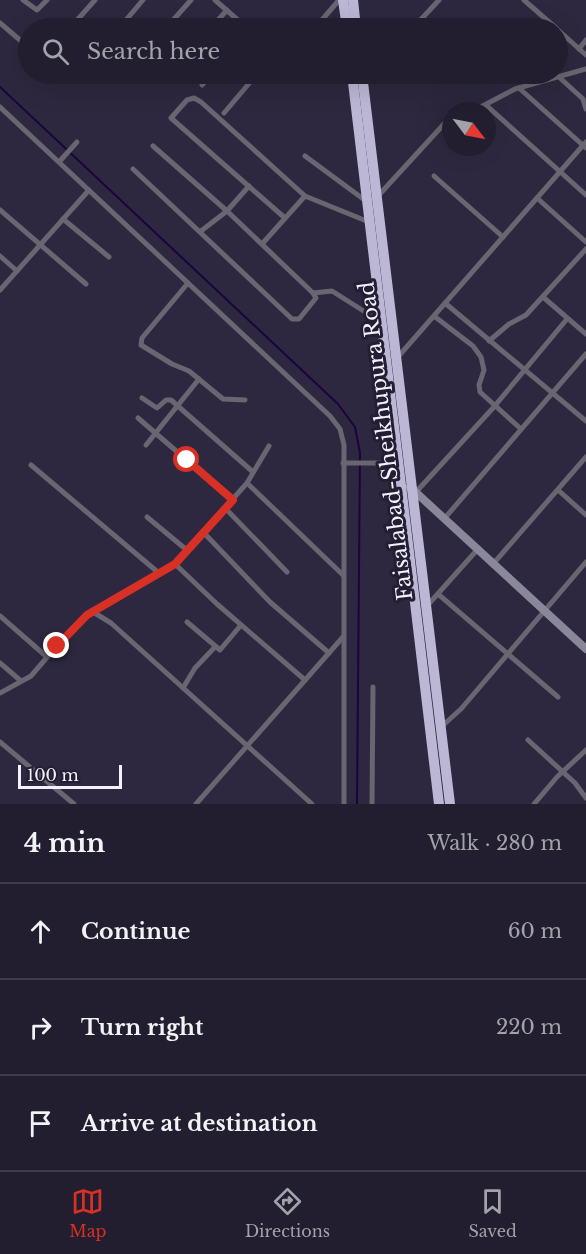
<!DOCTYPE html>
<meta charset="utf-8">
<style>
:root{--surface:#221e2f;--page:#2a2737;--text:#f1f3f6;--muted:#a2a2aa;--line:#3f3c4b;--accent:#d93025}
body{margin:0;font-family:"Libre Baskerville",serif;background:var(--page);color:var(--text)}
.compass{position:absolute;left:442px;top:102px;width:54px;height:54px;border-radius:50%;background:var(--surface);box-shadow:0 6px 24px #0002;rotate:122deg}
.scale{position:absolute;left:18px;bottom:15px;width:104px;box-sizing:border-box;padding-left:6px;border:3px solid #f3f1fd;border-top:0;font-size:16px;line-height:21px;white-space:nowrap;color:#f3f1fd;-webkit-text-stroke:4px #241e34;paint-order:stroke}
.stop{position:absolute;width:18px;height:18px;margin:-14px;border:4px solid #d93025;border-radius:50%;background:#fff}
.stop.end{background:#d93025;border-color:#fff;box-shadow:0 2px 6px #0008}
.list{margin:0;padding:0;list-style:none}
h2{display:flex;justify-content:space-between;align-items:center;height:78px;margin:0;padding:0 24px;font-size:26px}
h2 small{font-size:20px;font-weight:400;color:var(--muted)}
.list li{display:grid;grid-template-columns:39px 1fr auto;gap:18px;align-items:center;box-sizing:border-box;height:96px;padding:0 24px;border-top:2px solid var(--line)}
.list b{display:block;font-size:22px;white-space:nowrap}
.list em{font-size:20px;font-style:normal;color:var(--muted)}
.icon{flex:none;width:33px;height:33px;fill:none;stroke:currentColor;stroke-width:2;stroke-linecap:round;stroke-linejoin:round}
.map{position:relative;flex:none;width:586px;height:804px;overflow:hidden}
.search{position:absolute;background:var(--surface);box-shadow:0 6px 24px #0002;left:18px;right:18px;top:18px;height:66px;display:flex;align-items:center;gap:15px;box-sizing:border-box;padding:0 21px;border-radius:33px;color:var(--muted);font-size:22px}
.sheet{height:366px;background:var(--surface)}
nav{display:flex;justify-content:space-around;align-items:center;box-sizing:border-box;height:84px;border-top:2px solid var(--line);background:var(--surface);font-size:16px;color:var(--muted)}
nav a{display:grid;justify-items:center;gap:3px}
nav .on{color:var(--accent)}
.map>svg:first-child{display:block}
</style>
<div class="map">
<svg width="586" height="804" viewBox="0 0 586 804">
<rect width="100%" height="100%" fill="#2d283f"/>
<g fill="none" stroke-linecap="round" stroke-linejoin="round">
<path stroke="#1b043d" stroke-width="2" d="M0,87L338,404L355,427L360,453L357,804"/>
<g stroke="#696672" stroke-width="5">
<path d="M23,0L37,10L47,0"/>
<path d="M215,0L247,28"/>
<path d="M524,0L556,28"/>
<path d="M126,20L143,0"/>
<path d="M0,23L28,47"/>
<path d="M70,28L95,0"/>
<path d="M166,28L191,0"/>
<path d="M211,28L227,10"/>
<path d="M315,28L339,0"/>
<path d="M413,28L439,0"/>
<path d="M558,30L586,55"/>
<path d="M579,49L586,40"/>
<path d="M559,77L583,99L586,109"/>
<path d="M364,83L373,74"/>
<path d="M202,85L212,74"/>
<path d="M519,88L586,148"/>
<path d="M486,105L586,195"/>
<path d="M0,107L330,416L340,429L344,445V804"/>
<path d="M473,111L515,89L586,69"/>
<path d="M224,113L257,74"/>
<path d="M305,156L366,201"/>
<path d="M59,162L77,142"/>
<path d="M133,169L292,319H299L316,298L313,293L227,211L153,146"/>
<path d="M434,176L503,237"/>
<path d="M378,196L444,124L451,119"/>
<path d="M537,198L586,242"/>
<path d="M0,210L86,284"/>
<path d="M285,218L171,118L187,100L194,98L201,102L305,196L369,222"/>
<path d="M63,219L109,257"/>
<path d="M201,231L227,211L249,186"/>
<path d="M262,244L305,196"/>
<path d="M0,256L17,271"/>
<path d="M188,283L142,338L141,345L172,364L189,371L223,399L245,400"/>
<path d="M0,290L89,190"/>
<path d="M313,293L332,291L381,322"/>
<path d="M543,297L586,334"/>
<path d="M445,303L586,421"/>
<path d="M434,316L473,346L481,357L484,370L479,385L480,392L521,429"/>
<path d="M489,341L509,324L526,315L586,249"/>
<path d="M397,358L586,142"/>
<path d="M142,398L157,408L166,400H171L253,472"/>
<path d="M138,418L233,500"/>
<path d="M146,445L199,379"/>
<path d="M343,463H400"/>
<path d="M31,465L160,574"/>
<path d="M247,483L343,575"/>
<path d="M558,490L586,515"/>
<path d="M416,492L493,408L567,319"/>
<path d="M226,509L287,572"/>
<path d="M147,517L188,551"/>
<path d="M444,519L586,354"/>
<path d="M205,534L270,602L329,653"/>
<path d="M175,564L217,604L305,680"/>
<path d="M493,564L586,457"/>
<path d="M438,594L558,697"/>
<path d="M426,607L477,550"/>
<path d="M93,612L111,623L312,804"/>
<path d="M0,616L47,657"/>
<path d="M187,622L220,650L241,625"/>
<path d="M0,663L21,681"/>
<path d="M183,688L195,668L215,647"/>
<path d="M0,693L31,676L67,634L87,615L175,564L247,483L269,446"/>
<path d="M441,727L461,709L586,562"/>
<path d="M528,740L575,783L586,798"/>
<path d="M0,742L74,804"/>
<path d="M196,804L343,637"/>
<path d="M372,804L373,687"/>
<path d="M534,804L557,777L586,750"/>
</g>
<path stroke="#8b879a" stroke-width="8" d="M410,487L586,649"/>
<g stroke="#bcb7d4" stroke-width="10">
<path d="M343,0L347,28"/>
<path d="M353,0L356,28"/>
<path d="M352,74L439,804"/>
<path d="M362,74L450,804"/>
</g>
</g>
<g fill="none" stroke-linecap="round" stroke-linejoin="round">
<path stroke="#d93025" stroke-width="8" d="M57,646L87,615L175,564L233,500L187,460"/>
</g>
<g text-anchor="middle" stroke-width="6" stroke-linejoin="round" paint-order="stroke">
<g font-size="21" fill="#f3f1fd" stroke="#241e34">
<text transform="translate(386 441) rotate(-97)" y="7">Faisalabad-Sheikhupura Road</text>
</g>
</g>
</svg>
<svg class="compass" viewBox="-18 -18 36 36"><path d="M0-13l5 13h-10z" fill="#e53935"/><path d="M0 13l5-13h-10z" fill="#a2a2aa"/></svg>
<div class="scale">100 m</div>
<div class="stop" style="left:187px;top:460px"></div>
<div class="stop end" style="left:57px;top:646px"></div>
<div class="search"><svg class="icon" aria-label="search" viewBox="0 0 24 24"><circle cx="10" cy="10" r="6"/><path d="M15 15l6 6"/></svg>Search here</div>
</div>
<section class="sheet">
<h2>4 min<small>Walk · 280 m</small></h2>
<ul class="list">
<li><svg class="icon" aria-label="ahead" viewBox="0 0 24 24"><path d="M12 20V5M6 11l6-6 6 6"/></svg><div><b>Continue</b></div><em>60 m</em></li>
<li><svg class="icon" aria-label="right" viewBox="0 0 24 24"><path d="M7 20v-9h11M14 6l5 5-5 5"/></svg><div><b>Turn right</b></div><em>220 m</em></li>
<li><svg class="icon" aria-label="arrive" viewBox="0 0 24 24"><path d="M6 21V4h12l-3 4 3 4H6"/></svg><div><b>Arrive at destination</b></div></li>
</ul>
</section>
<nav>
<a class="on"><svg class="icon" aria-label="map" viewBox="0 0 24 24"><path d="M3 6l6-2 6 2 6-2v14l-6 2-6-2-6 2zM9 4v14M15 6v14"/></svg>Map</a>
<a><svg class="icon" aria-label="directions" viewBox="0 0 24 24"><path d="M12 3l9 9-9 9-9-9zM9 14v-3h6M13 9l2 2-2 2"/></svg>Directions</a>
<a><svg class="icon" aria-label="saved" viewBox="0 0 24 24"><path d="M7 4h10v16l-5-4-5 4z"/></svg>Saved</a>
</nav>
